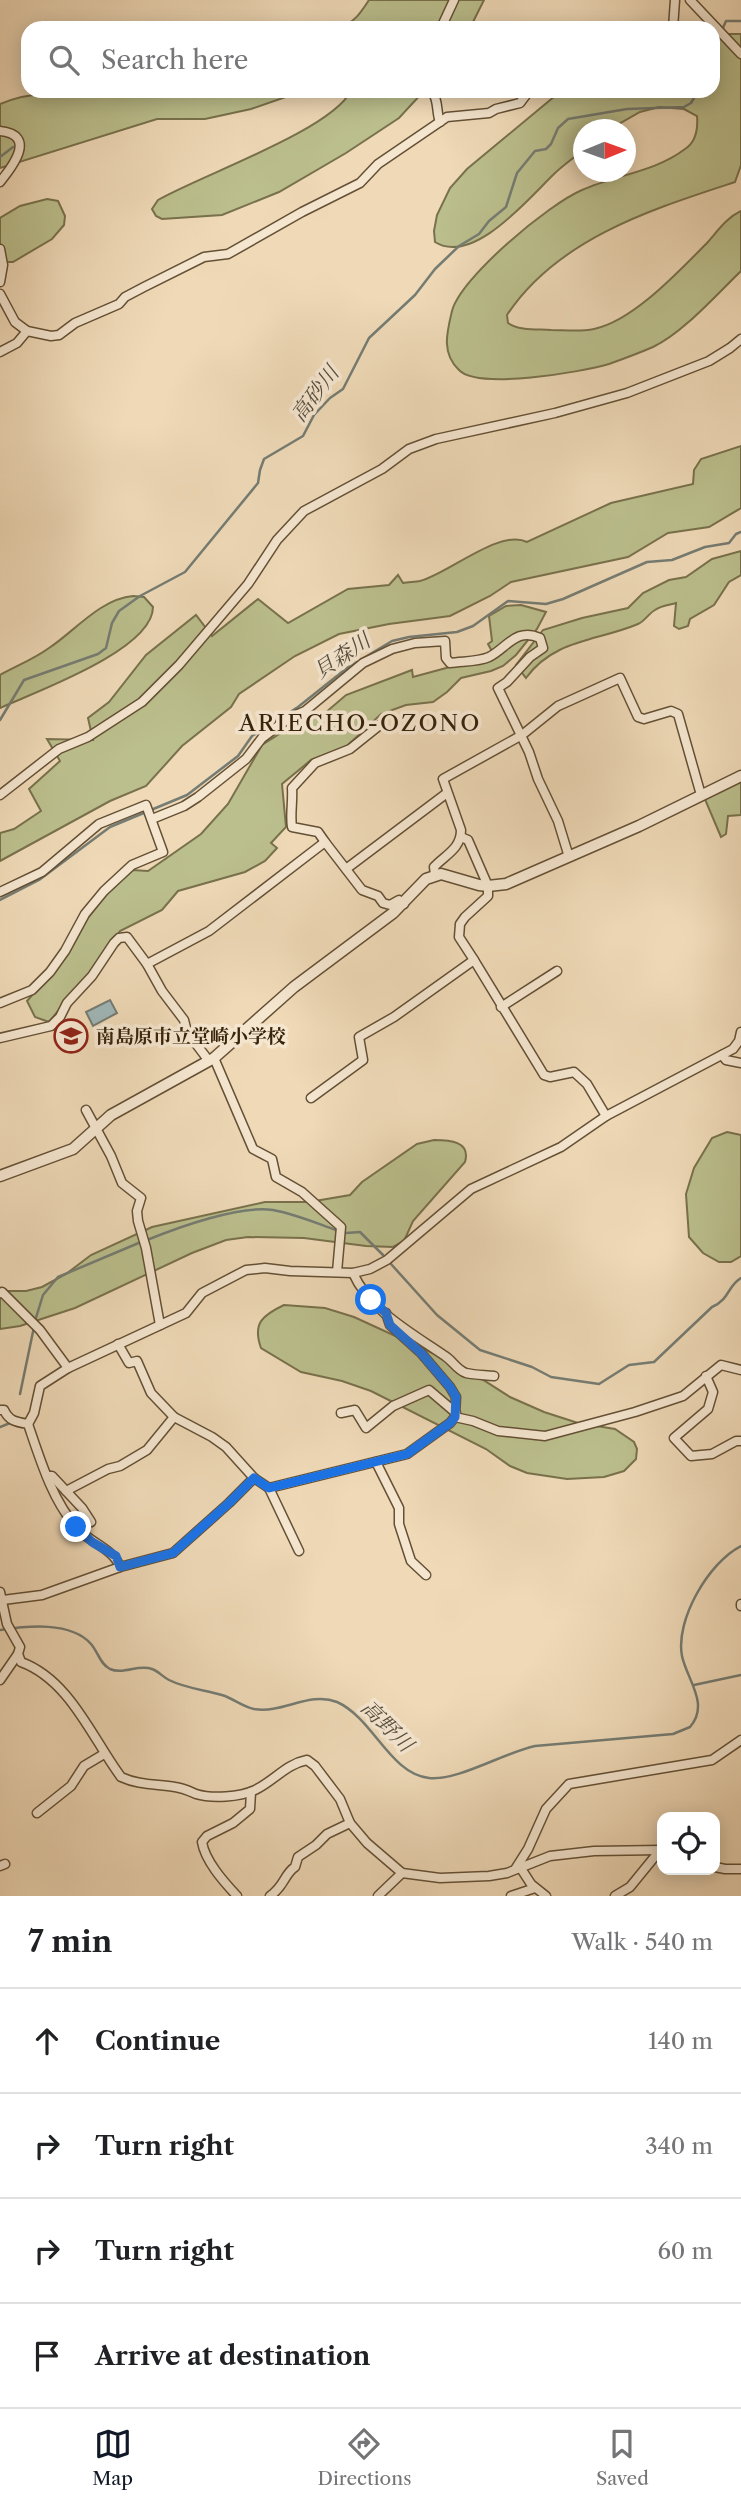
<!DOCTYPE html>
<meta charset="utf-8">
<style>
:root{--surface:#fff;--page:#f6f6f6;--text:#202124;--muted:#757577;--line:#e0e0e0;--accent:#111827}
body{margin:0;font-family:"Libre Caslon Text","Noto Serif JP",serif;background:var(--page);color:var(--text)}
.controls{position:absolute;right:21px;bottom:21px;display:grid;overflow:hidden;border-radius:14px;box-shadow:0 4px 18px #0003}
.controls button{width:63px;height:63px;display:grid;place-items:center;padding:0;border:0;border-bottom:2px solid var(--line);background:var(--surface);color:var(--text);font:35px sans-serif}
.compass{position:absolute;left:573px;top:119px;width:63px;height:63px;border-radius:50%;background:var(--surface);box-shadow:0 4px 18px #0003;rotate:89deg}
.stop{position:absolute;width:21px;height:21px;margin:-16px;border:5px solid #1a73e8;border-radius:50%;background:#fff}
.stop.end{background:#1a73e8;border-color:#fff;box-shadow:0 2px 7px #0008}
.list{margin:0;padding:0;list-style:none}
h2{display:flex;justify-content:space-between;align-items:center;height:91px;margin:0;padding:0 28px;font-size:30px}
h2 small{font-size:23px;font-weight:400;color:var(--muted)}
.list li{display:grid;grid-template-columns:46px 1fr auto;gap:21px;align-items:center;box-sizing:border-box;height:105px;padding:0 28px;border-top:2px solid var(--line)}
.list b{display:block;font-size:26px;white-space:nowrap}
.list em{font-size:23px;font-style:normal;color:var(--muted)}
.icon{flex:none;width:38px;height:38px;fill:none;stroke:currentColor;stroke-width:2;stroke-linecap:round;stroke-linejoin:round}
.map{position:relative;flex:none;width:741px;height:1896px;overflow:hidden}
.search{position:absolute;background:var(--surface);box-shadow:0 4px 18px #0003;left:21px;right:21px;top:21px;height:77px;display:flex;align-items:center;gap:18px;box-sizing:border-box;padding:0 24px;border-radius:21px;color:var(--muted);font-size:26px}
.sheet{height:511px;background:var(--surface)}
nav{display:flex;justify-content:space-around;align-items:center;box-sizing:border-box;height:98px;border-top:2px solid var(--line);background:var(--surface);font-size:19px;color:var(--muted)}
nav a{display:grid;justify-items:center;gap:4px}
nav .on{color:var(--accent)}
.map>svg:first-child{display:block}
</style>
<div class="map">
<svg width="741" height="1896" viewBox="0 0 741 1896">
<rect width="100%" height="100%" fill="#efd9b7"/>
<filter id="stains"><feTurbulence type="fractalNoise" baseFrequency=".00286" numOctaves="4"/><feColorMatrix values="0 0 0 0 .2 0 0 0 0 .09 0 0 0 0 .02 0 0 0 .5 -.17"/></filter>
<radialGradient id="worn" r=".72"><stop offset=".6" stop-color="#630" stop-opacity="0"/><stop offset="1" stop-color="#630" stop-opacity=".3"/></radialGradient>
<g fill="#bbbf8d" stroke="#78714c" stroke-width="2">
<path d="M369,0H484L470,28H338C354,23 360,14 369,0Z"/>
<path d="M727,34H741V165L735,182C653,209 558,238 507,315L508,323C519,331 538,329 551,330C564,330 580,332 594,329C633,321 678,272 706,244C717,232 726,218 741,211V271C717,294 683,333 653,347C639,353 623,359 609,364C582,372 478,390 459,370C441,353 447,332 452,311C461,277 549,204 582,190C615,175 655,172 685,149C696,142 698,128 697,116L684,109L659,107L640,112L610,129L584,130L583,150C574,158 563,165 554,174C529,198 473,266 435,242L434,231L437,215L450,188L467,169L561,91H713V36Z"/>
<path d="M143,91H303L251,109L205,119H157L0,168V104C40,87 89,93 131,94Z"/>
<path d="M351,91H424L399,118L346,153L279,192L222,215L162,219L156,216L152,209L158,200C201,175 330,131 351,91Z"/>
<path d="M47,199L58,201L65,216L64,225L52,239L13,262H0V218L20,206Z"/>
<path d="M741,446V508L709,527L668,533L628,557L511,582L490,596L450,616L389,624L339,634L295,656L239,694L231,707L182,746L146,786L110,801L0,861V833L14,829L41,811L29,789L60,761L47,739L93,740L88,718L109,702L146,655L196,615L212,636L258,599L288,623L348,589L389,585L398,575L403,583C408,582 415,582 420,581C448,574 500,528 527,542L611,503L693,484L694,470L701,459Z"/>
<path d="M741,551V575L729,582L714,605L690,619L688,626L679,629L674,626L676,603C669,605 660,606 655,610C648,614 645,621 638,624C598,641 554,639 526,678L516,665L543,630L582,618L628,608L643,593L669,580L686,577L712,559Z"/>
<path d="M133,596L144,597L153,607C153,650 35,692 0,708V675C16,666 34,659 49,648C75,631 100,599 133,596Z"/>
<path d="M521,605L546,612L537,629L516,655L503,666L491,671L461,678L447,692L433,702L406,705L381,714L346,747L311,760L282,784L286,827L271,843L277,848L265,861L245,872L178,891L162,910L120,931L103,956L49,1022L35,1017L27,1001L69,953L88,918L106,895L132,870L148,871L201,834L228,804L262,745L314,712L318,719L346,695L412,670L413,677L494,655L488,644L492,641L489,616L506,606Z"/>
<path d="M741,778V815L728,816L726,834L721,837L704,797Z"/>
<path d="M727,1132L741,1135V1256L731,1262H719L703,1253L689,1237L686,1194L694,1168L712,1138Z"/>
<path d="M434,1140C449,1140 471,1141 465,1162L413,1221L404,1241L393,1247L366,1246L304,1238L248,1237L226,1240L192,1253L75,1308L20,1326L0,1329V1291H26L42,1287L66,1274L91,1255L152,1227L265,1202H309L350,1195L362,1182L417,1144Z"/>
<path d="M284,1305L325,1308L354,1317L463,1367L510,1397L544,1412L578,1423L615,1429L634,1442L637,1449L636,1459L624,1471L604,1477L567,1479L527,1473L510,1466L486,1449L371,1391L342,1381L301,1372L261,1348C252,1323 263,1315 284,1305Z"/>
</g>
<path fill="#9fb7b9" stroke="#757c73" stroke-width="2" d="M110,1000L117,1013L93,1026L86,1012Z"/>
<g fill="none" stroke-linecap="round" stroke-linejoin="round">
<g stroke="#757c73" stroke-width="2.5">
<path d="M722,30L726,21H741"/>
<path d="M713,51L719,36"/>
<path d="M0,157L13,147"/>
<path d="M0,720L24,680L98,654L106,648L112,623L119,611L140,596L185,572L258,483L260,470L264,459L303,436L314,415L330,398L343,389L369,338L415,295L435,269L459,246L479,234L489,221L506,207L517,173L535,151L546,149L551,144L558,128L568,119L627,109L684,107L691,103L698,91"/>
<path d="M0,900L39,880L110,827L187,795L238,756L252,736L298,707L347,668L392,641L409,637L457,632L473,626L508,601L546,604L563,599L647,562L672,560L705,547L729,543L736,534L741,532"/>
<path d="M346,1233L360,1232L383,1255"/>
<path d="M147,1240C179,1227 240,1205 273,1210C295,1214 316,1223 336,1230"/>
<path d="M391,1264L437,1315L480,1350L532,1367L551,1377L599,1384L629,1365L654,1362L712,1307C730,1299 728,1285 741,1278"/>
<path d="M35,1321L43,1295L58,1277L141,1242"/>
<path d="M20,1394L34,1327"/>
<path d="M0,1427L10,1423"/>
<path d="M0,1630C27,1626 71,1621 91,1644C98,1652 100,1664 110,1669C123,1675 138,1664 152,1669C158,1671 163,1677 169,1680C187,1689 207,1690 225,1696C235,1700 244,1707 254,1709C283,1714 309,1691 337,1702C373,1718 390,1774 429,1778C458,1781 503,1753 535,1746L673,1734L690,1727C710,1704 687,1680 682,1656C675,1620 709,1562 741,1546"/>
<path d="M694,1685L741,1675"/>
</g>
<defs>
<g id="minor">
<path d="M690,0L741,54"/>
<path d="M441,28L454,0"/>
<path d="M673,28L675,0"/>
<path d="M432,91C439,101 436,112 440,122"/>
<path d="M0,131C37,135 13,166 0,182"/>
<path d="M0,249L3,265L0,282"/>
<path d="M0,294L15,322L27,331L51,336L59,335L75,323L119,304L125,297L144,287L204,257L228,254L302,212L360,183L378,164L447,117L489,113L496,109L520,103L529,91"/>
<path d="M0,352L17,343L27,331"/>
<path d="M0,795L59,749L88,737L142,702L179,665L248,584L277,540L304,511L382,469L409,449L436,439L555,413L627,393L709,361L730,348L741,339"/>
<path d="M152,819L184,806L198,797L246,759L262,738L289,718L305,711L363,663L392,649L415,643L445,641L446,658L450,663C462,661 478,662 489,657C507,648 516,627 540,638L543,648L530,657L507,682L498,688L529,752L538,779L558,821L569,857"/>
<path d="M325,842L318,832L292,827C290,814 293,802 292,788L315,763L350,749L380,725"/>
<path d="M346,869L447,793"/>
<path d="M435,874L434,867C445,855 461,849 461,830L443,779L522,735L558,706L620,678L638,717L644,719L671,711L678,714L701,795"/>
<path d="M0,892L42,872L99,824L146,805L163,852L132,865L104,891L85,914L65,951L50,972L32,990L0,1003"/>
<path d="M474,960L544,1075L550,1077L574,1072L587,1084L606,1116"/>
<path d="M147,964L209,931L325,842L362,890L378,896L383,903L390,905L399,900L404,904"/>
<path d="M501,1007L557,971"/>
<path d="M0,1038L51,1026L60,1017L67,1003L92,976L114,943L119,938L127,937L147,964L162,991L184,1020L187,1032L209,1061"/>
<path d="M722,1055L726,1060L741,1063"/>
<path d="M214,1058L253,1149L272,1159L276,1177L302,1192L341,1227L337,1272"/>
<path d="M311,1098L363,1060L359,1037L394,1017L474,960L459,937L460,924L465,917L488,896V886L468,840L461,837"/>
<path d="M86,1110L111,1156L122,1183L141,1198L137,1211L138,1221L146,1248L160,1325"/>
<path d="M353,1273C369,1310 413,1334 445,1356C453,1361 457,1370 466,1373C475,1375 485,1375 494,1376"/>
<path d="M0,1293L2,1292L40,1330L68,1368"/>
<path d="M386,1313L390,1325L421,1353L450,1387L456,1397L455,1414"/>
<path d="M118,1344L129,1363L137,1361L151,1393L174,1417L212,1437L226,1447L254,1478"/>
<path d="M706,1376L713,1392L708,1409L674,1438L691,1456L712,1454L736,1441H741"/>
<path d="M0,1410H4C9,1421 16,1422 28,1424C40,1459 52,1500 77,1528C90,1543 113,1548 120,1567"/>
<path d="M341,1413L355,1410L366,1428L393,1406L429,1390L456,1413"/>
<path d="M28,1424L34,1413L40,1386L68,1368L186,1313L202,1293L246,1270L265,1268L290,1271L353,1273L370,1269L387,1260L471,1189L561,1147L606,1116L733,1049L739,1041L741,1032"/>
<path d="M376,1462L399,1508V1524L411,1561L426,1575"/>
<path d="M47,1476H52L82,1508L91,1522"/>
<path d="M269,1488L299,1551"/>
<path d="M66,1491L108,1469L120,1466L147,1450L174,1417"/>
<path d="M0,1592L7,1624L20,1647L18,1654L21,1662C70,1680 92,1738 121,1777C138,1785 157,1784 175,1787C183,1788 189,1791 196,1794C212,1799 240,1797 255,1790C274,1781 286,1764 307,1760L315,1766L340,1799L350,1823L367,1843L402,1873L440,1878L489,1876L507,1873L550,1856L594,1851L662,1850"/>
<path d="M3,1600L42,1595L120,1567L173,1553L229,1503L254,1478L269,1488L407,1454L450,1423L455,1417L473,1421L498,1431L545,1436L635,1412L683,1396L721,1365L741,1370"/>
<path d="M741,1604V1606"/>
<path d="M0,1680L18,1654"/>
<path d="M37,1813L71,1786L84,1766L104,1754"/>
<path d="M0,1866L5,1864"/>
<path d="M520,1867L531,1884L546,1896"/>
<path d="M715,1867L725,1869H741"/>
<path d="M516,1868L528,1849L546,1809L569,1784L712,1760L741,1740"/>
<path d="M237,1896C224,1882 205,1861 202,1842L207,1836L233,1823L250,1809L251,1792"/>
<path d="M270,1896C285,1886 284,1874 295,1867L298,1857L316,1845L327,1834L350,1823"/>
<path d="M378,1896L402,1873"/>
<path d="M511,1896L535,1888"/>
<path d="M615,1896L630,1887L661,1849"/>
</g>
<path id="tertiary" d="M0,1176L73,1149L111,1115L214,1058L294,987L393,913L426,879L441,874L479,885L488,886L506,884L639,826L741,776"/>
</defs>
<use href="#minor" stroke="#645035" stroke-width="11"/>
<use href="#tertiary" stroke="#645035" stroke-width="13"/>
<use href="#minor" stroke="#f5e6d0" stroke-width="8"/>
<use href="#tertiary" stroke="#f5e6d0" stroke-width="10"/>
</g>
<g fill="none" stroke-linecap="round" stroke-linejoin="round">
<path stroke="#1a73e8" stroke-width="9" d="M76,1527L92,1542L116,1556L120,1567L173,1553L229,1503L254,1478L269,1488L407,1454L450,1423L455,1417L456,1397L450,1387L421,1353L390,1325L386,1313L371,1300"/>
</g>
<defs>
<symbol id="school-ring" viewBox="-11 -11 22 22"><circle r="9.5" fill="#f5e6d0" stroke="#8f2418" stroke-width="1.5"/><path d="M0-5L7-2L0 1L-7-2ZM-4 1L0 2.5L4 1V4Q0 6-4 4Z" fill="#8f2418"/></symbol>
</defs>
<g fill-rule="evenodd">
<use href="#school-ring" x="52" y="1017" width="38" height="38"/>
</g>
<g text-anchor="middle" stroke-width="7" stroke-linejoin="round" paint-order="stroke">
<g font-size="19" font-weight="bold" fill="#36230a" stroke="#f5e6d0" text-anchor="start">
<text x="96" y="1043">南島原市立堂崎小学校</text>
</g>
<g font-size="21" font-style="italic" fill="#564f3f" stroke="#f5e6d0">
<text transform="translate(315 394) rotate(-53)" y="7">高砂川</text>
<text transform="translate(342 656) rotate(-34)" y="7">貝森川</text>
<text transform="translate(387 1726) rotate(45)" y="7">高野川</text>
</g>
<g font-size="23" letter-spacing="2" fill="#36230a" stroke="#f5e6d0">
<text x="360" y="731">ARIECHO-OZONO</text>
</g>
</g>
<rect width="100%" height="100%" filter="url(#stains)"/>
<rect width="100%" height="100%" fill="url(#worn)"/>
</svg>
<div class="controls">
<button><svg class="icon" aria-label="locate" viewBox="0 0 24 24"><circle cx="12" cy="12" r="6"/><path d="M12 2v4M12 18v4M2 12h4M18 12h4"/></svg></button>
</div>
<svg class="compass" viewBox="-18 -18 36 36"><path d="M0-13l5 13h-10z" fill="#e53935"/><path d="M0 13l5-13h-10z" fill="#757577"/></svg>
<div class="stop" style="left:371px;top:1300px"></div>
<div class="stop end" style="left:76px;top:1527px"></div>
<div class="search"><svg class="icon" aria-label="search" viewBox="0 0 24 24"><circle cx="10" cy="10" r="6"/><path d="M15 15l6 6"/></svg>Search here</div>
</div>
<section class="sheet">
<h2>7 min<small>Walk · 540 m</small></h2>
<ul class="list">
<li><svg class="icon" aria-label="ahead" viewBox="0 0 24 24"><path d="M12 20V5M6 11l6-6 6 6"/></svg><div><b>Continue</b></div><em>140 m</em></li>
<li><svg class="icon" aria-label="right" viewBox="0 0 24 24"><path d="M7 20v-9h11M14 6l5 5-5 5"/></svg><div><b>Turn right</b></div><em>340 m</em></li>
<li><svg class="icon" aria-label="right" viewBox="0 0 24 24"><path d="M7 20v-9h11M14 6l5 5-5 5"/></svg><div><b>Turn right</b></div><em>60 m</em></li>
<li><svg class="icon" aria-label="arrive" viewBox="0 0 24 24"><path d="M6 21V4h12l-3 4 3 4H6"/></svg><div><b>Arrive at destination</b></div></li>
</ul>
</section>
<nav>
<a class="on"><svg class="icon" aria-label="map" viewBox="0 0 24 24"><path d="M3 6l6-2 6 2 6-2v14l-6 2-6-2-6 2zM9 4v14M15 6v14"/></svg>Map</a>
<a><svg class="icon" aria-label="directions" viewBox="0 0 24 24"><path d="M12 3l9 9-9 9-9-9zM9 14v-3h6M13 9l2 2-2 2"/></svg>Directions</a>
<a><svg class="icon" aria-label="saved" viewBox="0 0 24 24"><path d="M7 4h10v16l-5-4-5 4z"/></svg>Saved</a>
</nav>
